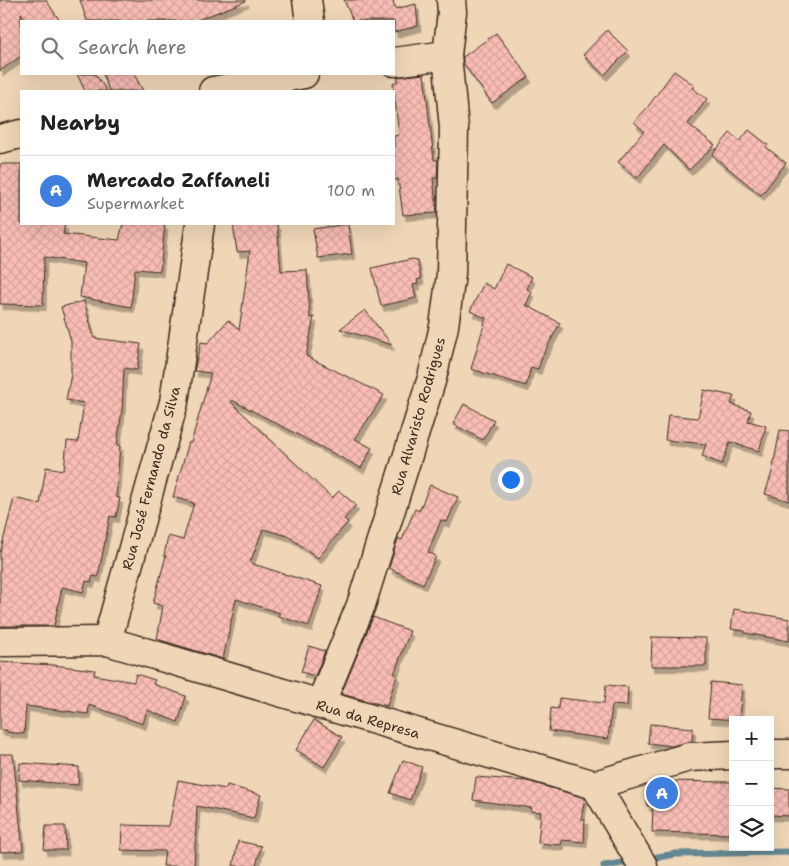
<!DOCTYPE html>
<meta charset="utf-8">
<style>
:root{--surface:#fff;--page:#f6f6f6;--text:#222;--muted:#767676;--line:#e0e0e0;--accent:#c8321e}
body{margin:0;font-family:"Shantell Sans",sans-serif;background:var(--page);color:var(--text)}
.controls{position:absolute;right:15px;bottom:15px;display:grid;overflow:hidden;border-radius:0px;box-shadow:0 5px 20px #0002}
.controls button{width:45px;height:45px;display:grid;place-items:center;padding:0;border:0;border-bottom:1px solid var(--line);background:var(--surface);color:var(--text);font:25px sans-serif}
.you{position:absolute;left:510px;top:479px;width:18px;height:18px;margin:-12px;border:4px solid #fff;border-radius:50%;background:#1a73e8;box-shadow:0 0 0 8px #1a73e833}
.badge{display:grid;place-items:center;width:32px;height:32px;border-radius:50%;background:var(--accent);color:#fff;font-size:16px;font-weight:700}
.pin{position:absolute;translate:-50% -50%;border:2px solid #fff;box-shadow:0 1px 5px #0006}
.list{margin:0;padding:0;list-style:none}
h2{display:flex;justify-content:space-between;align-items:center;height:65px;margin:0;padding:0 20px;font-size:21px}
h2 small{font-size:16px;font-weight:400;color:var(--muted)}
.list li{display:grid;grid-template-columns:32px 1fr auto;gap:15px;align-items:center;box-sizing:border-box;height:70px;padding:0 20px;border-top:1px solid var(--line)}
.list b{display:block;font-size:19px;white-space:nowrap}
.list p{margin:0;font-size:16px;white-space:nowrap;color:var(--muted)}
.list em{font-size:16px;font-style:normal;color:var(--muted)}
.icon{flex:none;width:28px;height:28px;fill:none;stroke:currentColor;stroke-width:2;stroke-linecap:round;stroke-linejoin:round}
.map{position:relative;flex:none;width:789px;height:866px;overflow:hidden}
.search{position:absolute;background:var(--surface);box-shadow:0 5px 20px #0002;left:20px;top:20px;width:375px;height:55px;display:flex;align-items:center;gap:12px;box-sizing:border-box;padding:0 18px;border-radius:0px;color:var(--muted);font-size:19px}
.panel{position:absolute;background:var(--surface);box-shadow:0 5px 20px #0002;left:20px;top:90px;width:375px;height:135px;border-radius:0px}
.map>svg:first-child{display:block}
</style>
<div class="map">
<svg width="789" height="866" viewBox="0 0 789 866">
<defs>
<pattern id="building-cross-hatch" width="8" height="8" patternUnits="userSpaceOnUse" patternTransform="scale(1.25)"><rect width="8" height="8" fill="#f9bdb5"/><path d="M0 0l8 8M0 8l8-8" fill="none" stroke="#d6a39b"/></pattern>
<filter id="shadow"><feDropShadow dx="3" dy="5.5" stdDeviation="0" flood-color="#0004"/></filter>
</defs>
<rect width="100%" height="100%" fill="#efd6b6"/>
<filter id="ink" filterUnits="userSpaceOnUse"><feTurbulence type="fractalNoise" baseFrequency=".02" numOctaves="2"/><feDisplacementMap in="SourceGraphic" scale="10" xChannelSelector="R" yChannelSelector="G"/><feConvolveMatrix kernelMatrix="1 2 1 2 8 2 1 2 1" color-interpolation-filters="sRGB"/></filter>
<g filter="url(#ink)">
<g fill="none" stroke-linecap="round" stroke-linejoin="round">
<g stroke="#648793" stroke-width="7">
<path d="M645,859L676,854L789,852"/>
<path d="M604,866L634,861"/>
</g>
</g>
<g fill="url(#building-cross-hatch)" stroke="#3b2a1e" filter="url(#shadow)">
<path d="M0,0H46L60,21H27L21,13V56L0,71Z"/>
<path d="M80,0H246V1L195,21H87Z"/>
<path d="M344,0H393L395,9L416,4L418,26L394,32V21H353Z"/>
<path d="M607,30L628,51L604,75L583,55Z"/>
<path d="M496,33L529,77L492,103L463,63V57Z"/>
<path d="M674,71L694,85L692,88L707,99L688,124L715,145L689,170L664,145L637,178L618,162L644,131L634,122L647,108Z"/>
<path d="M77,74H95L107,91H85Z"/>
<path d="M103,74H134L143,91H109Z"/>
<path d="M424,74L434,160H438L437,178H433L437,213L403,215L398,179L394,180V136L399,135L393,83L398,81L397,77Z"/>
<path d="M749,130L768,145L766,147L786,163L761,195L712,155L730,133L740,141Z"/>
<path d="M0,164H21V224H65L63,234L119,240L123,224H165L160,271L135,269L131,307L80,297L84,263L44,257L43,305L0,304Z"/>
<path d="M233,224H277L281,271L307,270L310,318L314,317L306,356L384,395L355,439L372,448L361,468L232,400L231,402L332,498L339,491L356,505L344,519L348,522L318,558L288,536L263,529L250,563L322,586L309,626L278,616L280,613L236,599L223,659L157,639L163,606L153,603L166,556H164L168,536L183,540L194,503L173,497L189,442L191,443L211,373L194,371L201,342L208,343L228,320L239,330L250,251L237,252Z"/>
<path d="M348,224L352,254L318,258L313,229Z"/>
<path d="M412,259L417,260L421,279L417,280L418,284L413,285L416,298L381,306L372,268Z"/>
<path d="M506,264L532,277L527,289L532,292L526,305L560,323L542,357L538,369L531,367L526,386L471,369L486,318L470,311L484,283L494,289Z"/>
<path d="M84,301L94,338L141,344L137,370L124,368L122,410L117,445H120L116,497L120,498L116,517L110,516L98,577L93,576L91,582L86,581L83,592L62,587L54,626H0V553L14,498L40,504L46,467L64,470L67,441L78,442L84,403L66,400L71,374V341L61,307Z"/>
<path d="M365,310L392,345L340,329Z"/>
<path d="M704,390L734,396L731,404L751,411L748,421L766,426L759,451L730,442L722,464L702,456L706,444L665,440L668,415L698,418Z"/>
<path d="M464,404L494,420L483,440L453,424Z"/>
<path d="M780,430L789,431V501L765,494L772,472Z"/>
<path d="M430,485L458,497L447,522L441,520L428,552L436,556L423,584L389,568L398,538L402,540L415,509L419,511Z"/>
<path d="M734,609L789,619V641L745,633V631L731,629Z"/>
<path d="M373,617L410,631L394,674L397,675L387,706L341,694Z"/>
<path d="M652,637L706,638V666H651Z"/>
<path d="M309,646L325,651L315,676L301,672Z"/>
<path d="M0,662L53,665L95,670L94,675L134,682L136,674L155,680L153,684L186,696L178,722L147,710L143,724L89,705L88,714L26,706L24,734L7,732V730H0Z"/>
<path d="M711,682L742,685L739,720L708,718Z"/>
<path d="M606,685L628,687L627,706L612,705L608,739L549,731L551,708L558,709L559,698L604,703Z"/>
<path d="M314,720L342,737L324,767L296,750Z"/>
<path d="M650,724L693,728L692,741L672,746L648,743Z"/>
<path d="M0,754H13L23,851L0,852Z"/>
<path d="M403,760L422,767L410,800L390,793Z"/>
<path d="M20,763L79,767L78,785L19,780Z"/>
<path d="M476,777L527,781L585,798L581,819H585L584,842L562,840L561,845L538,843L541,812L531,811L532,808L473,800Z"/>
<path d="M178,780L226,789L227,785L261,795L254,818L197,806L194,866H163L165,851L121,850L122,825L169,826Z"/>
<path d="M663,781L731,782L730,811L733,812V834L652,832L653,806H647V786Z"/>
<path d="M770,788L789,789V816L770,815Z"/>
<path d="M46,826H65L66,850H44Z"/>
<path d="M238,841L261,846L256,866H233Z"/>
</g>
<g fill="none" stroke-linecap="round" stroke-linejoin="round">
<defs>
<g id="minor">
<path d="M307,0L310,21"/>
<path d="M394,62L447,55"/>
<path d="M213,91L304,74"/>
<path d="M0,139L21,134"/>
<path d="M107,641L174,402L200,224"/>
<path d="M0,642L107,641L595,785L689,757L733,755"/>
<path d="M320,705L361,605L432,378L444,326L451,274L454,128L447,55L452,12L451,0"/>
<path d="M770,754H789"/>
<path d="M595,785L643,866"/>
</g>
</defs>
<use href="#minor" stroke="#3b2a1e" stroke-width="31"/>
<use href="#minor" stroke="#efd6b6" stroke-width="28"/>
</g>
</g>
<g text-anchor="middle" stroke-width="4.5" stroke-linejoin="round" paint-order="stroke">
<g font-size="14" fill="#3b2a1e" stroke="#efd6b6">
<text transform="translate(418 416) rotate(-74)" y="5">Rua Alvaristo Rodrigues</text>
<text transform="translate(151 478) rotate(-75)" y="5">Rua José Fernando da Silva</text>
<text transform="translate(368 719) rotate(16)" y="5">Rua da Represa</text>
</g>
</g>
</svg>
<div class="controls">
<button>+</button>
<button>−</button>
<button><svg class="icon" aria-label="layers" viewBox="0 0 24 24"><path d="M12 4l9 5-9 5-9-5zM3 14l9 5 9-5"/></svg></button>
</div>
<div class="you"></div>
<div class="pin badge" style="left:662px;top:793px;background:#3f7fe0">A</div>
<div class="search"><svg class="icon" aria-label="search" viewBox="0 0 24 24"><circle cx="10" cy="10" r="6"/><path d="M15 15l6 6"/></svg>Search here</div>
<section class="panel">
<h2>Nearby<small></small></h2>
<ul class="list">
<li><span class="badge" style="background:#3f7fe0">A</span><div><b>Mercado Zaffaneli</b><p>Supermarket</p></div><em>100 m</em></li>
</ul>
</section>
</div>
